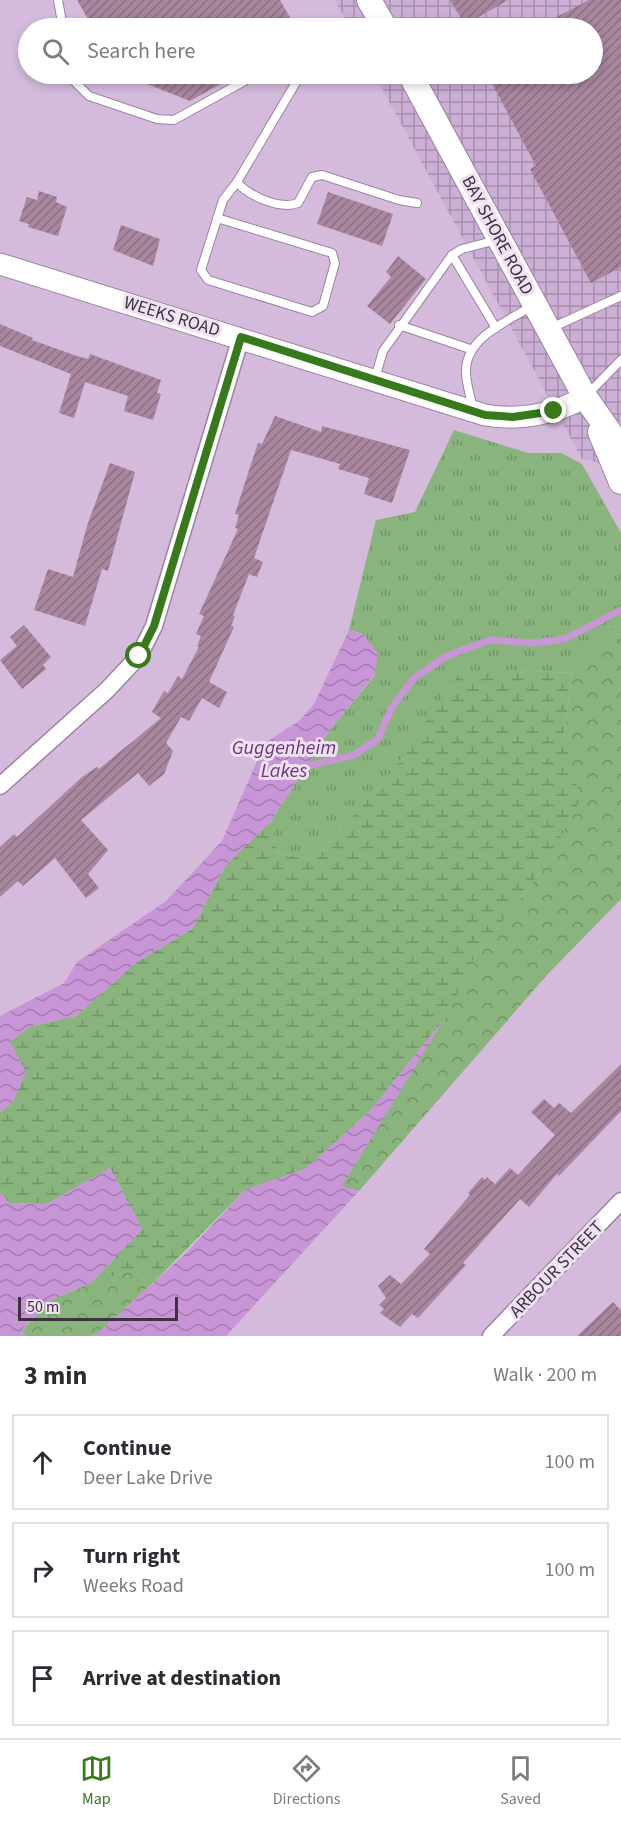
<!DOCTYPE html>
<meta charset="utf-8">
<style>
:root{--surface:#fff;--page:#f7f7f7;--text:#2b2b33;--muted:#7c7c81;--line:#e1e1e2;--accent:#367a1b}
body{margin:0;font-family:"Source Sans 3",sans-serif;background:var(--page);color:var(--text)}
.scale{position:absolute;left:18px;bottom:15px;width:160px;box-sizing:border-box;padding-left:6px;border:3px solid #3d3340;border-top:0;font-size:16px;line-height:21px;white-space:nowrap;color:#3d3340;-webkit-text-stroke:4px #eee1f1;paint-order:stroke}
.stop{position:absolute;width:18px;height:18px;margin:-14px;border:4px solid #367a1b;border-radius:50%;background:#fff}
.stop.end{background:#367a1b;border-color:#fff;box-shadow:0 2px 6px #0008}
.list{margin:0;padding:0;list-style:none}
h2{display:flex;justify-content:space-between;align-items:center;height:78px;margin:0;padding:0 24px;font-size:26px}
h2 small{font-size:20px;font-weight:400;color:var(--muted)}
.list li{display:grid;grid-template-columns:39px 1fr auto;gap:18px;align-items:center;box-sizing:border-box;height:96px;margin:0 12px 12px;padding:0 12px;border:2px solid var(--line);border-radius:0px}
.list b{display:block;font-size:22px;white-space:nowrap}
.list p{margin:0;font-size:20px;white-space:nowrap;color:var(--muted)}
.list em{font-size:20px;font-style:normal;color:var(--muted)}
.icon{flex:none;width:33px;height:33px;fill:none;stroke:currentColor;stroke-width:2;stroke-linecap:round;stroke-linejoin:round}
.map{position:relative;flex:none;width:621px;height:1336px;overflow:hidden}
.search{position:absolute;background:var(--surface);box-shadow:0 3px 9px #0003;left:18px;right:18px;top:18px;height:66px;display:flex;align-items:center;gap:15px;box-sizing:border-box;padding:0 21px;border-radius:33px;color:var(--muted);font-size:22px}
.sheet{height:402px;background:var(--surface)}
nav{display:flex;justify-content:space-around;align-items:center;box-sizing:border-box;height:84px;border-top:2px solid var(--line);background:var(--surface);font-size:16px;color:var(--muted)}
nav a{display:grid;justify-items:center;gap:3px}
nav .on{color:var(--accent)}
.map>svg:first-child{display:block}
</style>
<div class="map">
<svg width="621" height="1336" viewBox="0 0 621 1336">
<defs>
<pattern id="industrial-grid" width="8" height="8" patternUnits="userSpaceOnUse" patternTransform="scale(1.5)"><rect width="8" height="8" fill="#ccafd5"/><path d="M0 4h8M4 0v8" fill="none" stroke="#a78fae"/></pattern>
<pattern id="grass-tufts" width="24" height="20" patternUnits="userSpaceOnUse" patternTransform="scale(1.5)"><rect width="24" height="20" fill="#8ab47d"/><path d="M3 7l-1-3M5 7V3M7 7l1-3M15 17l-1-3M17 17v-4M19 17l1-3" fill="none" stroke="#729368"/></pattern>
<pattern id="forest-crowns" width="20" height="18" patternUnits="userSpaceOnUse" patternTransform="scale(1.5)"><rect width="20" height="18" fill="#8ab47d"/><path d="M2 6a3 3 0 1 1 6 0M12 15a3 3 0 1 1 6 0" fill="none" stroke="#729368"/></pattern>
<pattern id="wetland-marsh" width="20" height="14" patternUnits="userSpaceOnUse" patternTransform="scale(1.5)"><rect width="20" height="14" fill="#8ab47d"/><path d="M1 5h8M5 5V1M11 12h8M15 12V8" fill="none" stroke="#729368"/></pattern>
<pattern id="water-waves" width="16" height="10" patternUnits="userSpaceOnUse" patternTransform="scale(1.5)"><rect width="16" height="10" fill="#c896d7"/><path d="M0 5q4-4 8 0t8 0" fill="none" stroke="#a47bb0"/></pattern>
<pattern id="building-hatch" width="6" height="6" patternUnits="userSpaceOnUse" patternTransform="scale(1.5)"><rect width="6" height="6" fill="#a8869d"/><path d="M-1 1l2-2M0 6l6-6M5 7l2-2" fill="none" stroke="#8a6e81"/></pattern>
</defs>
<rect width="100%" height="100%" fill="#d4bbdc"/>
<path fill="url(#industrial-grid)" d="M335,0H621V467L582,459L374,74H592V28H350Z"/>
<path fill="url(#grass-tufts)" d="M454,430L528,453H561L582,464L621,533V623L614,626L572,673L513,670L391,773L314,859L278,854L271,821L330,730L375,675L363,634L349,630L376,520L415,512Z"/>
<g fill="url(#forest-crowns)">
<path d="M621,623V899L546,976L359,1191L341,1186L445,1017L473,960L546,865L579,800L564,736L572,673L614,626Z"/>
<path d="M134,1270L157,1279L97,1334L91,1336H26L22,1331L49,1301L91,1283Z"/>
</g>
<path fill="url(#wetland-marsh)" d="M513,670L572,673L564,736L580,800L546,865L473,960L446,1017L370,1111L305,1169L245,1190L157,1279L134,1270L91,1283L142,1229L110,1168L47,1204L9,1203L0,1193V1112L13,1102L10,1041L32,1026L76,1016L137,962L192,929L226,865L271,821L278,854L314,859L391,773L461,671Z"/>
<g fill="url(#water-waves)">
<path d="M349,630L363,634L378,653L375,674L330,730L271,821L226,865L192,929L137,962L76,1016L32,1026L10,1041L26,1072L13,1102L0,1112V1016L64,983L77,962L166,901L222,841L265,743L299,721L314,704Z"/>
<path d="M446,1017L342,1186L359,1191L226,1336H91L97,1334L186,1253L245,1190L305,1169L370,1111Z"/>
<path d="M110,1168L142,1229L91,1283L49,1301L22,1330L26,1336H0V1193L9,1203L47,1204Z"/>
</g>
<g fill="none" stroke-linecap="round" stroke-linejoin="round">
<path stroke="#c896d7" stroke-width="7" d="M299,768L354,755L378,739L392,707L414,678L447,656L490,640L534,643L565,639L621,610"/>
</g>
<g fill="url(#building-hatch)">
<path d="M77,0H280L296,28H93Z"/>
<path d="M450,0H508L465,25Z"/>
<path d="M589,0H621V267L591,283L530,169L536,166L487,74H592V28H535Z"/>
<path d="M122,74H239L190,101Z"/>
<path d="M39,191L57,197L56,202L67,207L58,236L28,227L29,224L19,221L27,197L37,200Z"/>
<path d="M328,192L393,214L382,246L317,224Z"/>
<path d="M121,225L160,239L153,266L113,250Z"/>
<path d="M398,256L426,279L390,324L367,306L391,277L386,272Z"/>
<path d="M0,324L33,338L32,340L77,356L88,359L90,354L161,380L157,393L161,394L153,420L124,411L128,396L85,382L74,418L59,413L71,374L0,346Z"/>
<path d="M275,416L321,432L322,426L410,450L392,503L364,494L369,478L338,469L340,464L291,450L254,558L263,562L257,577L249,574L233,615L235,616L231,626L234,627L209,682L227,692L219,708L202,698L189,721L181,717L166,743L173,751L164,774L149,786L138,773L81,820L108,850L88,874L99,888L86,898L55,858L23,886L18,881L0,897V847L14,834L17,837L82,777L97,767L99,769L161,718L152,712L164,691L168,693L178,676L182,679L199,647L197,646L201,636L196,634L204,616L199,614L238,529L235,528L239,515L235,514L249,470L258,443L262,444Z"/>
<path d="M110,463L135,472L108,571L102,569L85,626L34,610L48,569L73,577L87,526Z"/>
<path d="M24,625L51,657L43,665L46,669L22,689L0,660L17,646L10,637Z"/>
<path d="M621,1064V1111L559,1176L557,1174L529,1207L520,1199L463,1263L466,1265L418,1318L412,1314L400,1327L380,1313L384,1309L379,1305L386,1298L378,1286L390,1275L401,1284L430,1254L424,1249L470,1195L468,1193L482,1177L485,1180L487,1177L495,1184L510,1168L518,1175L555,1135L531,1112L544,1099L554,1108L559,1103L571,1113Z"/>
<path d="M613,1302L621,1310V1336H577Z"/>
</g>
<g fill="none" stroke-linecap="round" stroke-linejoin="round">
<defs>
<g id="service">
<path d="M58,0L63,28"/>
<path d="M73,74L75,82L89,96L157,119L174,120L257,74"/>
<path d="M301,74L237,182C248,196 281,210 298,203L312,177L322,175L399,200L417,203"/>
<path d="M217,218L332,253L335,263L323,306L312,312L208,280L201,270L223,200L237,182"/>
<path d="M452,255L496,328"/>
<path d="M399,325L470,349"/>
<path d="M549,329L621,296"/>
<path d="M375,378L383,351L452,255L462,249L497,240"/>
<path d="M588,394L621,360"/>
<path d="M473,410C471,397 465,381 466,369C468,336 510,320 534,305"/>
</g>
<g id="minor">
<path d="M0,786L107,690L139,656L154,626L241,337"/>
<path d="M491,1336L621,1201"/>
</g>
<path id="tertiary" d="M0,264L485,415C520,421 555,414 585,397"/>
<g id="secondary">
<path d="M369,0L385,28"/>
<path d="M410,74L585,397L621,448"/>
<path d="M600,432L621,482"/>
</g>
</defs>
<use href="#service" stroke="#9b83a2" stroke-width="10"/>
<use href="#minor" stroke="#9b83a2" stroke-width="19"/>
<use href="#tertiary" stroke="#9b83a2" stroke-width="23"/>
<use href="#secondary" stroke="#9b83a2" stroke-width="26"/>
<use href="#service" stroke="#fff" stroke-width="8"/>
<use href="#minor" stroke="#fff" stroke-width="16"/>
<use href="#tertiary" stroke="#fff" stroke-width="21"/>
<use href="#secondary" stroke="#fff" stroke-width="24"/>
</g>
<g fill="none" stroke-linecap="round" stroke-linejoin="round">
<path stroke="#367a1b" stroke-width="8" d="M139,656L154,626L241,337L485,415L513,417L554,411"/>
</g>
<g text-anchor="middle" stroke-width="6" stroke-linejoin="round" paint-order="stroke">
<g font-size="18" fill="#3d3340" stroke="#eee1f1">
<text transform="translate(498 235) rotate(62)" y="6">BAY SHORE ROAD</text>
<text transform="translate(172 316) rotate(17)" y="6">WEEKS ROAD</text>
<text transform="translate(556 1269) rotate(-46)" y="6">ARBOUR STREET</text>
</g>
<g font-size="20" font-style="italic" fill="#6f3380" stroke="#eee1f1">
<text x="284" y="754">Guggenheim<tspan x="284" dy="23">Lakes</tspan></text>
</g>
</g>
</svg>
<div class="scale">50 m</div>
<div class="stop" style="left:139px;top:656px"></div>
<div class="stop end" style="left:554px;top:411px"></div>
<div class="search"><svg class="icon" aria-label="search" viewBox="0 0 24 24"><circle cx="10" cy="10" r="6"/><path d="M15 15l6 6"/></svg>Search here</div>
</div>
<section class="sheet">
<h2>3 min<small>Walk · 200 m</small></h2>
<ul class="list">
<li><svg class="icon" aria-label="ahead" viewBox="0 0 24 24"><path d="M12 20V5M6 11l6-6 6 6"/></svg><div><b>Continue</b><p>Deer Lake Drive</p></div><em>100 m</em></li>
<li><svg class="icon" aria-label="right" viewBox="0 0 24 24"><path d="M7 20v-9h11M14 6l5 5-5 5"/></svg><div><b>Turn right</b><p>Weeks Road</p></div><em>100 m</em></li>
<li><svg class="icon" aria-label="arrive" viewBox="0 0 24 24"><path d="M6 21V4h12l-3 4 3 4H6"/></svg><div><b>Arrive at destination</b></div></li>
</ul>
</section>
<nav>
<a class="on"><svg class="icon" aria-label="map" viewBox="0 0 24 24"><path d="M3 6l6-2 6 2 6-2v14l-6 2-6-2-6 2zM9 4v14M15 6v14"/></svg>Map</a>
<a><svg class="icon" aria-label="directions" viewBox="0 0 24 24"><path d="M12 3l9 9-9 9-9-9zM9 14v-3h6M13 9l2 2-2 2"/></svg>Directions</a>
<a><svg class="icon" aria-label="saved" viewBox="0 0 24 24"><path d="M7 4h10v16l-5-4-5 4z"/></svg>Saved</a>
</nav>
